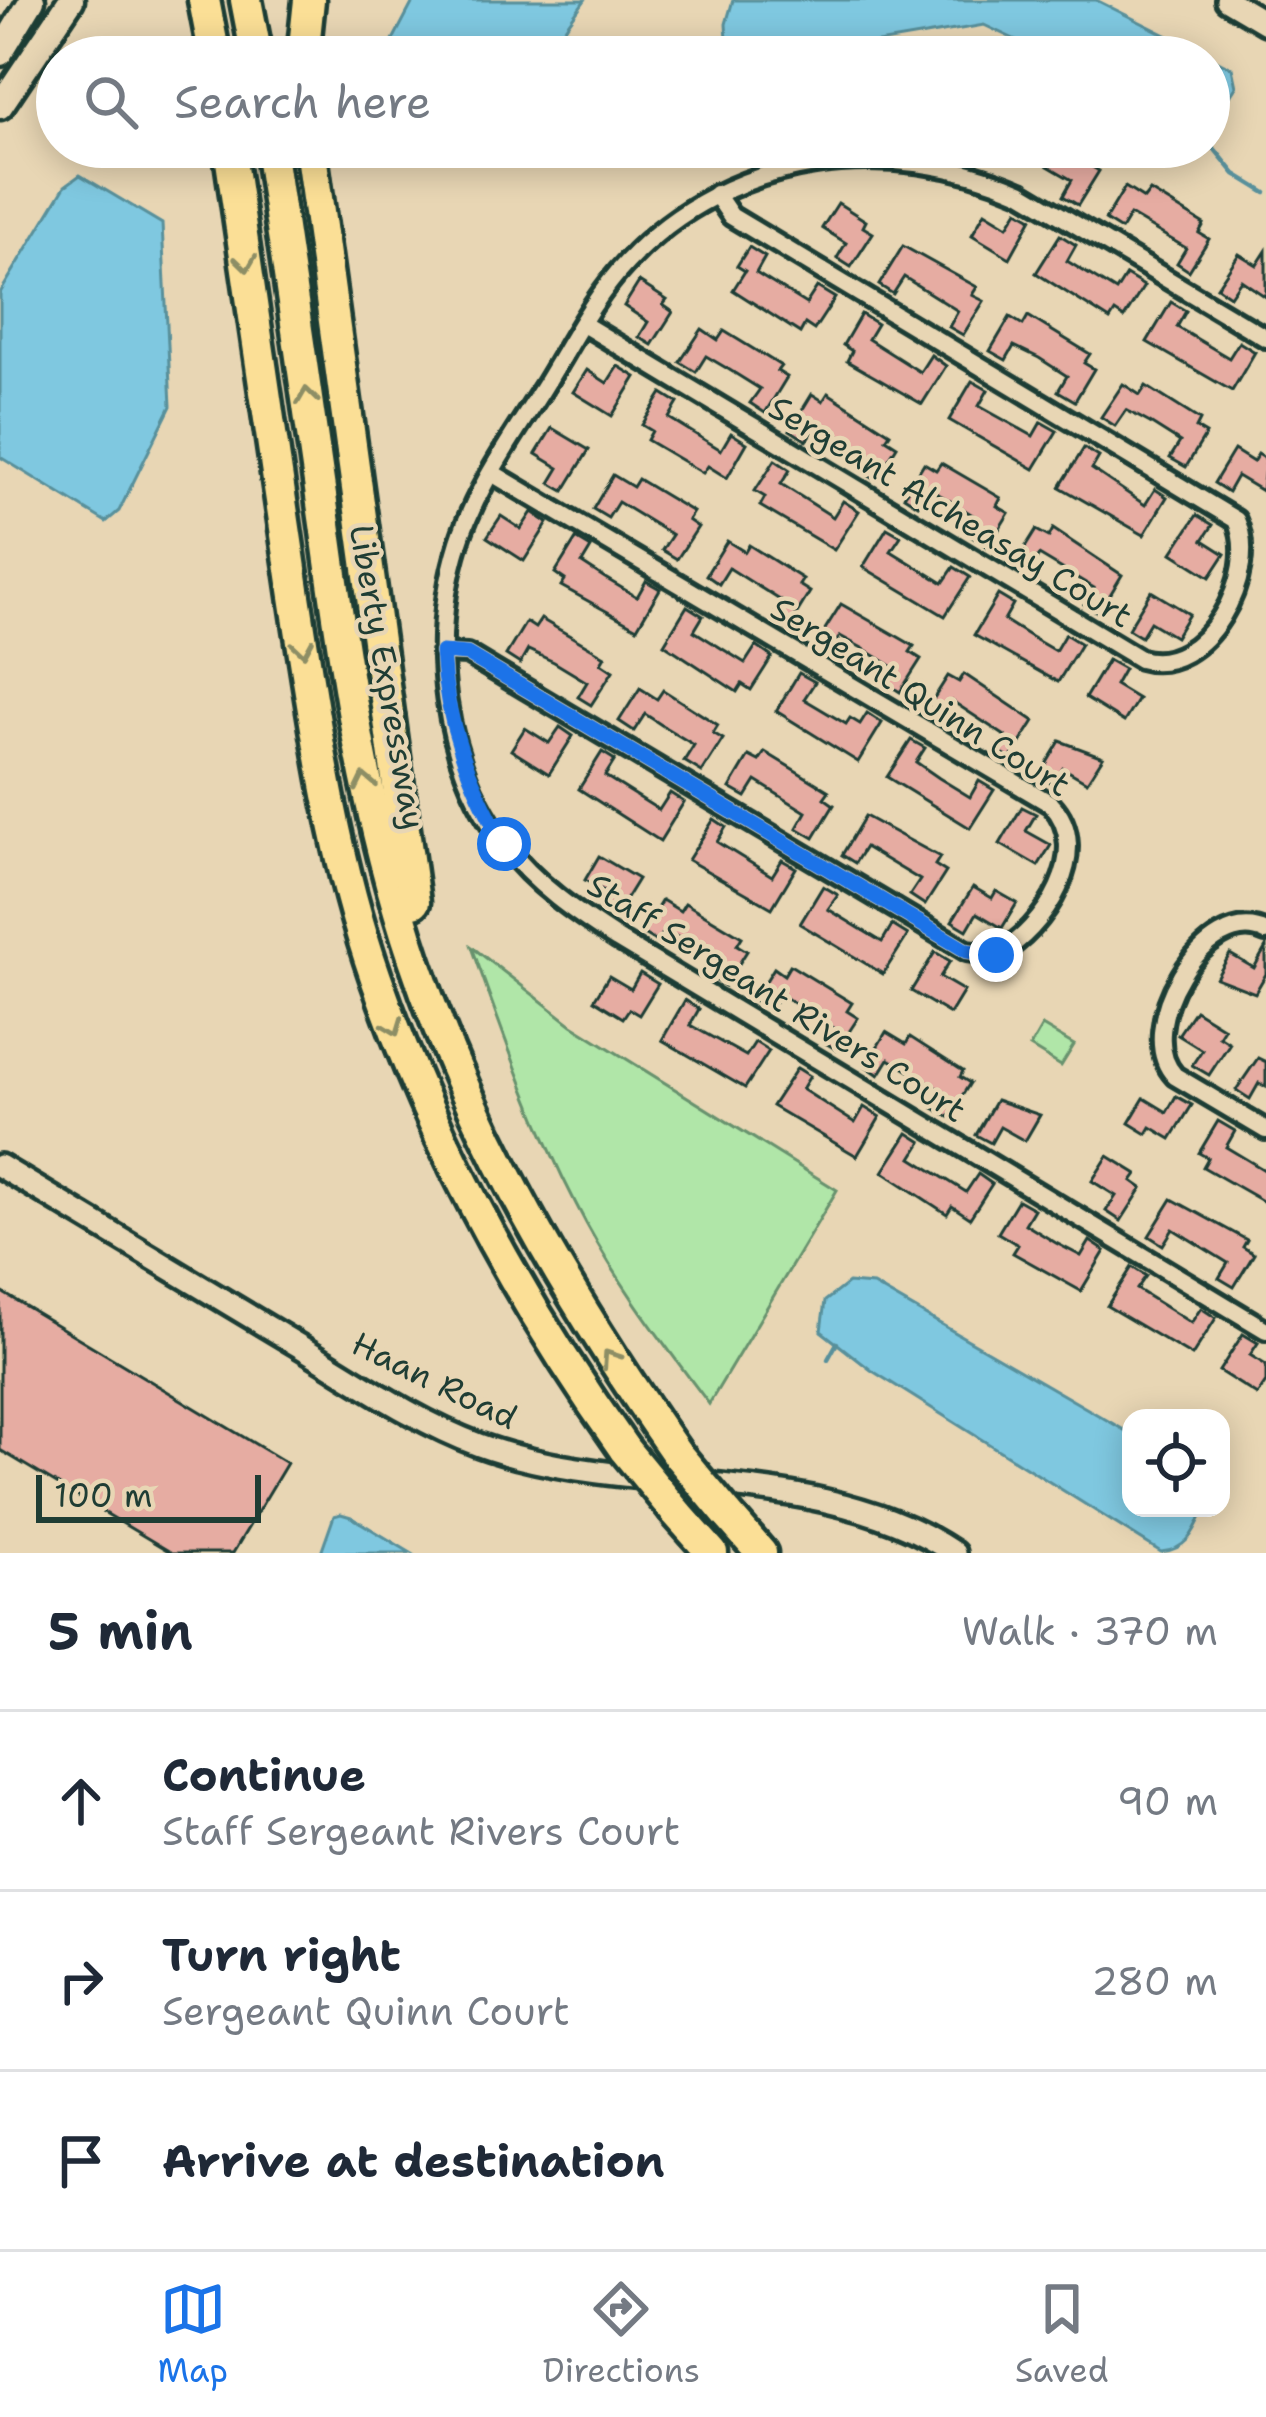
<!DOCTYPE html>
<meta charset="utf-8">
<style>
:root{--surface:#fff;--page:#f6f6f7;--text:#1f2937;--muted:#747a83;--line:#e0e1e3;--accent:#1a73e8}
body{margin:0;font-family:"Shantell Sans",sans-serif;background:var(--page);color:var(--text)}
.controls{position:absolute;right:36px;bottom:36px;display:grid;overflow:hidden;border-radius:24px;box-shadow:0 6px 30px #0003}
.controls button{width:108px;height:108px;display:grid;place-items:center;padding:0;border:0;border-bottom:3px solid var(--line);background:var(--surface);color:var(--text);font:60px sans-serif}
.scale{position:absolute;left:36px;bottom:30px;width:225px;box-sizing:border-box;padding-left:12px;border:6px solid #1f3d34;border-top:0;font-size:33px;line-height:42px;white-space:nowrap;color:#1f3d34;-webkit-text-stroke:9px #e8d6b4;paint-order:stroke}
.stop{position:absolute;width:36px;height:36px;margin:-27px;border:9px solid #1a73e8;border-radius:50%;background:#fff}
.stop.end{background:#1a73e8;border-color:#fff;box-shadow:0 3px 12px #0008}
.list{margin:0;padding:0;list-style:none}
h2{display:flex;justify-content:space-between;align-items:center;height:156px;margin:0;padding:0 48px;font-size:51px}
h2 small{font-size:39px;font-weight:400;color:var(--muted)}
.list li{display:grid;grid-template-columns:78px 1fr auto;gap:36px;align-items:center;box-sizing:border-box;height:180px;padding:0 48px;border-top:3px solid var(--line)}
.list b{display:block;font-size:45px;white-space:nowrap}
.list p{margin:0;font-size:39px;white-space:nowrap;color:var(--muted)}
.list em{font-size:39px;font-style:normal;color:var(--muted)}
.icon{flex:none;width:66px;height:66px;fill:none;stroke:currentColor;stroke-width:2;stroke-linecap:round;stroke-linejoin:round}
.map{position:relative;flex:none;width:1266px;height:1553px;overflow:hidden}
.search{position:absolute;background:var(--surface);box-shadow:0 6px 30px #0003;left:36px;right:36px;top:36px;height:132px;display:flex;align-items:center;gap:30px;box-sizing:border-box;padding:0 42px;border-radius:66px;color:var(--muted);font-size:45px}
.sheet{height:696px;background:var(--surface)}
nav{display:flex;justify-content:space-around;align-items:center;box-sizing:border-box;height:168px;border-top:3px solid var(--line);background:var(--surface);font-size:33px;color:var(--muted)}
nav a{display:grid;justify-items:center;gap:6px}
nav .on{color:var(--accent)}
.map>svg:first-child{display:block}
</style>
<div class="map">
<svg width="1266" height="1553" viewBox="0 0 1266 1553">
<rect width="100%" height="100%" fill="#e8d6b4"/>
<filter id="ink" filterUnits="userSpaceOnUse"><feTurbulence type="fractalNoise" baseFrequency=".00833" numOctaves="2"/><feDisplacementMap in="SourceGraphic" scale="24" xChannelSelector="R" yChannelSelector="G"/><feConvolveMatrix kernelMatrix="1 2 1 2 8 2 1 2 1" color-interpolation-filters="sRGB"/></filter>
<g filter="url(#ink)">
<g fill="#b0e6a8" stroke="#68926e" stroke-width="3">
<path d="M472,947L572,1025L837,1190L709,1404C661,1340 612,1276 576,1204C533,1121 503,1034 472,947Z"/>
<path d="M1042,1026L1074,1045L1061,1066L1030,1047Z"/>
</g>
<g fill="#7fc8e0" stroke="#59909b" stroke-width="3">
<path d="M414,0H585L544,57H384Z"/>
<path d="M733,0H1096L1232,68L1236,87L1209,129V57H1052L984,25L795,57H728L726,24Z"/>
<path d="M80,175L162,224L171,406L119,511L106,522L0,457V293L65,186Z"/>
<path d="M848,1283L873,1285L1131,1434V1508H1205C1195,1530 1188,1550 1161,1552L871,1370L821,1331L825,1301Z"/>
<path d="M341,1514L351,1517L411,1553H321L334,1516Z"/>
</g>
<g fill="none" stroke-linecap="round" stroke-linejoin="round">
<g stroke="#59909b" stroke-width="4.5">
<path d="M720,42L727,43"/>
<path d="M1209,142L1235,174L1266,193"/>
<path d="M828,1359L837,1343"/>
</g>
</g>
<g fill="#e6aca2" stroke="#1f3d34" stroke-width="3">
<path d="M1060,147H1075L1093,158L1089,165L1099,171L1078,205L1063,196L1072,180L1048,166Z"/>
<path d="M1125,187L1144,199L1150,191L1204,224L1199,233L1209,239L1189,271L1177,263L1186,248L1130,215L1121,230L1105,220Z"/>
<path d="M838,203L866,221L863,227L873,233L851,267L837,258L846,243L822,228Z"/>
<path d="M1018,210L1032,218L1010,258L972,235L985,212L1008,226Z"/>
<path d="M1060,235L1076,245L1067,261L1116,291L1126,275L1144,286L1124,318L1115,312L1110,320L1036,273Z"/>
<path d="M903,246L977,287L972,295L984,301L963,335L949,327L958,311L904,277L893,294L879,285Z"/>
<path d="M749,247L765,257L756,273L806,304L817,287L835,298L814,330L805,324L800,333L733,290L745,271L737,266Z"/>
<path d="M1266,251V297L1241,280L1230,296L1217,287L1239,254L1257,265Z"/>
<path d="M639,282L667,300L663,305L673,312L652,345L639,337L648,322L624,306Z"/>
<path d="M1171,302L1186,311L1177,327L1229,358L1239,342L1255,352L1232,391L1147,342Z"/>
<path d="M861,314L877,324L868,339L920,372L931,355L946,366L922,404L847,361L852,351L843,345Z"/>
<path d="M1028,316L1090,354L1084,363L1094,369L1075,401L1058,391L1067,376L1039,358L1014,346L1006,360L990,351L1010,317L1023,325Z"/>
<path d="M702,329L718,340L724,331L781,366L777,371L787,377L765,413L750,403L760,389L728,369L706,356L696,372L680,362Z"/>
<path d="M618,366L636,377L612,416L573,392L587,370L607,383Z"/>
<path d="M972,381L988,390L979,406L1033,436L1041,422L1057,431L1034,469L949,420Z"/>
<path d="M1123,384L1140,395L1146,386L1200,420L1196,428L1206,434L1186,467L1170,458L1180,442L1150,423L1126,410L1115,426L1101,417Z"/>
<path d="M662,393L678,403L669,418L721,450L731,433L747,443L727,478L708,466L703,473L647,440L652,431L642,425Z"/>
<path d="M828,393L890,433L886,439L897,446L876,480L860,470L870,455L818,423L807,441L790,430L812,394L823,401Z"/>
<path d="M552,428L589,450L564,491L550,483L559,468L536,454Z"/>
<path d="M1084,448L1099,457L1092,469L1145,505L1155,489L1167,497L1144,535L1060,487Z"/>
<path d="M1234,450L1253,462L1258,454L1266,459L1262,491L1237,476L1228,492L1214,483Z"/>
<path d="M775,460L790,470L781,484L833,517L843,501L859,511L834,550L760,506L765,497L755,491Z"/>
<path d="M924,463L936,470L941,463L1001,498L997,506L1009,513L988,547L969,535L979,519L952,502L928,488L918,505L904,496Z"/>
<path d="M613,475L633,487L638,479L693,512L688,520L698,527L677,559L662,550L672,535L641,516L618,502L608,518L593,509Z"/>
<path d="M532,512L548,523L524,561L487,537L501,516L521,529Z"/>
<path d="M1197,515L1213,525L1203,540L1225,554L1210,577L1172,553Z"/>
<path d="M887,528L901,536L891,551L943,583L954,567L970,577L945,616L863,567Z"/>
<path d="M1053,529L1122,575L1099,613L1084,604L1094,588L1039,555L1030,571L1016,562L1036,530L1049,537Z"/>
<path d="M576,539L591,548L582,563L605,578L637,597L646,581L660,589L637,628L561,586L565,580L555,573Z"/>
<path d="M727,541L745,552L749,545L803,579L799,585L810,592L789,626L773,617L783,602L729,568L719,584L706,575Z"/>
<path d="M1151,591L1189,614L1175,637L1150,622L1141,637L1128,629Z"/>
<path d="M998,595L1013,604L1004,620L1031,637L1055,651L1065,634L1081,644L1058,682L974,635Z"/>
<path d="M841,604L914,646L910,652L921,659L900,692L886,683L895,668L864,649L840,636L831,651L817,642Z"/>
<path d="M687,606L703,616L694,631L745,663L756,646L772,657L751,690L742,684L737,692L664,644Z"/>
<path d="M541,619L605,656L601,663L613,671L591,705L578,697L587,682L554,662L528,650L520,664L506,655L526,622L535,628Z"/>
<path d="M1108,660L1124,669L1115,685L1138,699L1124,722L1085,698Z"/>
<path d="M799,673L815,682L804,699L846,724L850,718L860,724L867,713L882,723L858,762L776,711Z"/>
<path d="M964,674L1034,721L1010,759L996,750L1005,736L952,701L941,718L927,709L948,676L959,682Z"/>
<path d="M640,688L657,699L663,690L718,725L713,733L723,739L702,772L684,761L694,745L666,728L645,714L634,731L619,721Z"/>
<path d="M560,727L573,736L549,774L511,750L525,728L549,743Z"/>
<path d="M911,740L925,748L916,762L939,778L970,797L979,781L994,790L970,828L887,777Z"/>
<path d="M1060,741L1103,757L1087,782L1063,768L1054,784L1039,776Z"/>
<path d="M602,752L615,760L605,776L659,810L670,793L684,802L660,841L579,789Z"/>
<path d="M765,752L829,791L824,798L834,805L814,838L797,828L806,812L756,781L746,797L730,788L749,756L759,761Z"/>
<path d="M1022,807L1036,814L1026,831L1051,845L1038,866L1000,844Z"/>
<path d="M865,816L940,857L935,865L946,872L925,905L910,895L920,880L865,847L855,863L842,855Z"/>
<path d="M714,819L726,827L717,842L772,876L782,860L796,868L772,908L688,860Z"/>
<path d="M599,856L638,879L614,918L599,909L609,894L585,880Z"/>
<path d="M823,886L838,895L828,909L882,942L892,925L908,935L883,974L800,924Z"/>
<path d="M973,887L992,898L996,891L1017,903L1002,928L977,913L967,930L952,921Z"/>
<path d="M662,900L680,911L685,903L742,937L737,945L747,951L725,986L709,976L720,959L691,941L689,944L665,930L657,942L642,933Z"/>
<path d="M1266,947V974L1255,993L1216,978L1230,954L1254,968Z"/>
<path d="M935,952L950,961L940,977L964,991L950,1014L911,991Z"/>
<path d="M790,965L852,1003L847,1011L858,1018L837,1050L824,1042L833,1028L780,994L770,1010L754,1000L774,968L784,975Z"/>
<path d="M640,973L658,984L639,1015L629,1009L623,1018L594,1000L609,976L631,989Z"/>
<path d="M685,1000L699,1009L690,1025L746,1056L755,1042L769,1051L745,1088L662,1040Z"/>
<path d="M1195,1010L1224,1028L1219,1036L1230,1043L1209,1075L1192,1065L1202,1050L1178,1035Z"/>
<path d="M886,1032L906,1044L910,1037L963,1071L960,1077L970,1083L949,1117L934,1108L944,1092L889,1059L879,1075L866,1066Z"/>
<path d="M1258,1058L1266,1062V1087L1259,1083L1250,1099L1236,1090Z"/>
<path d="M797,1068L810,1076L802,1089L855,1123L864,1107L880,1117L857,1156L772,1106Z"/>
<path d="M1176,1096L1192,1105L1171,1139L1151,1127L1147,1134L1129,1123L1144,1098L1167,1112Z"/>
<path d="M996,1100L1040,1115L1025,1141L1000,1127L991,1143L976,1135Z"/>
<path d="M1218,1121L1235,1131L1226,1147L1266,1171V1203L1203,1167L1208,1158L1199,1153Z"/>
<path d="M908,1133L922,1142L912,1158L966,1192L978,1174L992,1184L970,1218L952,1206L947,1214L883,1172Z"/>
<path d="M1108,1156L1137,1174L1132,1181L1142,1188L1121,1221L1106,1211L1116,1196L1092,1181Z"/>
<path d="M1172,1199L1247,1240L1243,1247L1254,1254L1234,1287L1219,1278L1228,1263L1173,1229L1163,1245L1149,1236Z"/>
<path d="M1018,1200L1034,1209L1025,1224L1056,1243L1081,1256L1090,1241L1105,1251L1081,1291L1013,1253L1018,1245L998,1233Z"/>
<path d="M1132,1267L1146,1276L1137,1289L1191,1323L1201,1308L1216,1318L1192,1356L1107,1306Z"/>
<path d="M0,1291L287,1463L233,1553H172L0,1450Z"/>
<path d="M1243,1334L1258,1343L1250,1355L1266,1365V1382L1257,1395L1219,1371Z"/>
</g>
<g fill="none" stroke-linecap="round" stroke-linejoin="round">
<defs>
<g id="minor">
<path d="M583,324L1140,659C1205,678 1261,573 1236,520L731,216L716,194"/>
<path d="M1266,338L1021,192C889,135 729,152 627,262C592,299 569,347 542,390C512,438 476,488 459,542C428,641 441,762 506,846C534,884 578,914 617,939L1266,1330"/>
<path d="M442,653L467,654L967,951L996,955C1045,930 1095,850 1051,804L492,473"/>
<path d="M1266,932C1206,902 1131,1030 1175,1076L1266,1130"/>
</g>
<g id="tertiary">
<path d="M1227,0L1266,23"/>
<path d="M0,1166C98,1226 197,1285 296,1344C355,1379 414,1421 479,1445C628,1499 820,1462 954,1553"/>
</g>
<g id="secondary">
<path d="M0,53L32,0"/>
<path d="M0,106L71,0"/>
</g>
<g id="motorway">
<path d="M204,0L215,57"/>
<path d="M246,0L257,57"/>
<path d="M303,57L309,0"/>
<path d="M229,147C251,297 273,447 295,596C315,725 333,855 376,978C435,1147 521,1304 625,1450"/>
<path d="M270,147C289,273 307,398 325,524C345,672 366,817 414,959C474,1138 569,1299 677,1454"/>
<path d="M310,147L414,902"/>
<path d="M674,1510L712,1553"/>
<path d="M727,1514L761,1553"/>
</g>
</defs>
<use href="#minor" stroke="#1f3d34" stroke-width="26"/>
<use href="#tertiary" stroke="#1f3d34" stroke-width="30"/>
<use href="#secondary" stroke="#1f3d34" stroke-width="33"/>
<use href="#motorway" stroke="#1f3d34" stroke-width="39"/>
<use href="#minor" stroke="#e8d6b4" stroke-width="16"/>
<use href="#tertiary" stroke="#e8d6b4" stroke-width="21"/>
<use href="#secondary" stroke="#e8d6b4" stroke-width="24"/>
<use href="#motorway" stroke="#fbdf96" stroke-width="30"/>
<defs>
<g id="motorway-bridge">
<path d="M625,1450L674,1510"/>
<path d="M677,1454L727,1514"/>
</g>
</defs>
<use href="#motorway-bridge" stroke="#1f3d34" stroke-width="39" stroke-linecap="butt"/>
<use href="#motorway-bridge" stroke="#fbdf96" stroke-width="30"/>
</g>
<defs><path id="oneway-chevron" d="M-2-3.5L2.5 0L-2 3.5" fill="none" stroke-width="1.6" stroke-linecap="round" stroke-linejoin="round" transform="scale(3)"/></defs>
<g stroke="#8d8e65">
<use href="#oneway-chevron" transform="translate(246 263) rotate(82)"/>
<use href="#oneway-chevron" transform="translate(307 396) rotate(-98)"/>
<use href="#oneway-chevron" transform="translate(303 648) rotate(81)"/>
<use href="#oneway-chevron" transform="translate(365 782) rotate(-102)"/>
<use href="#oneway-chevron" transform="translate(394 1027) rotate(69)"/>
<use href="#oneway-chevron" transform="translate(610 1358) rotate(-124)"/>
</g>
</g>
<g fill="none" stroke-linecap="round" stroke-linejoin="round" filter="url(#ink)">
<path stroke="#1a73e8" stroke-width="15" d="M504,844C469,782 446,724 442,652L467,654L967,951L996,955"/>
</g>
<g text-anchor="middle" stroke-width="9" stroke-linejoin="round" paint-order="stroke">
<g font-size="33" fill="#1f3d34" stroke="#e8d6b4">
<text transform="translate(951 511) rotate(31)" y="12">Sergeant Alcheasay Court</text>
<text transform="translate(388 677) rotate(80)" y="12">Liberty Expressway</text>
<text transform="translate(921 696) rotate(32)" y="12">Sergeant Quinn Court</text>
<text transform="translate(777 997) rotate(32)" y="12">Staff Sergeant Rivers Court</text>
<text transform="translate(435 1380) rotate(26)" y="12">Haan Road</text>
</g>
</g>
</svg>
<div class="controls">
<button><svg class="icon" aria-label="locate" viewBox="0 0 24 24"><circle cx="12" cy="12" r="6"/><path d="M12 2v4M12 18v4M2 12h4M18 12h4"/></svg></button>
</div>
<div class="scale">100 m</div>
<div class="stop" style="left:504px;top:844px"></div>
<div class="stop end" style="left:996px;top:955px"></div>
<div class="search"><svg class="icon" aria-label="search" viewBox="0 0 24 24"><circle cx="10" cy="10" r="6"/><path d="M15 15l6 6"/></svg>Search here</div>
</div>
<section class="sheet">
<h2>5 min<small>Walk · 370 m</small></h2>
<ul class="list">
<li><svg class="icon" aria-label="ahead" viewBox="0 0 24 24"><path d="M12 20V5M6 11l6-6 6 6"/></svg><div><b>Continue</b><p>Staff Sergeant Rivers Court</p></div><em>90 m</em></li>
<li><svg class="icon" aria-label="right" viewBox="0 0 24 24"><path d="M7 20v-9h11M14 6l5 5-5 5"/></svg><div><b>Turn right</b><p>Sergeant Quinn Court</p></div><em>280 m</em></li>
<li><svg class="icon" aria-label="arrive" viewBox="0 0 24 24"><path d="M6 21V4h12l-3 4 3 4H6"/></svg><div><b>Arrive at destination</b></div></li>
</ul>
</section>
<nav>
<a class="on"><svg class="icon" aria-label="map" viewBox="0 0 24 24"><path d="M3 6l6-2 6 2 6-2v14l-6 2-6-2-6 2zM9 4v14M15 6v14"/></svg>Map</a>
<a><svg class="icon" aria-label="directions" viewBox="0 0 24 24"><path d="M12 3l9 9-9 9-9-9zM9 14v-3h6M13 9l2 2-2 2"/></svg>Directions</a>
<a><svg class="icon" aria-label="saved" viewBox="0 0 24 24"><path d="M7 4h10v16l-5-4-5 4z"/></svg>Saved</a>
</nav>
